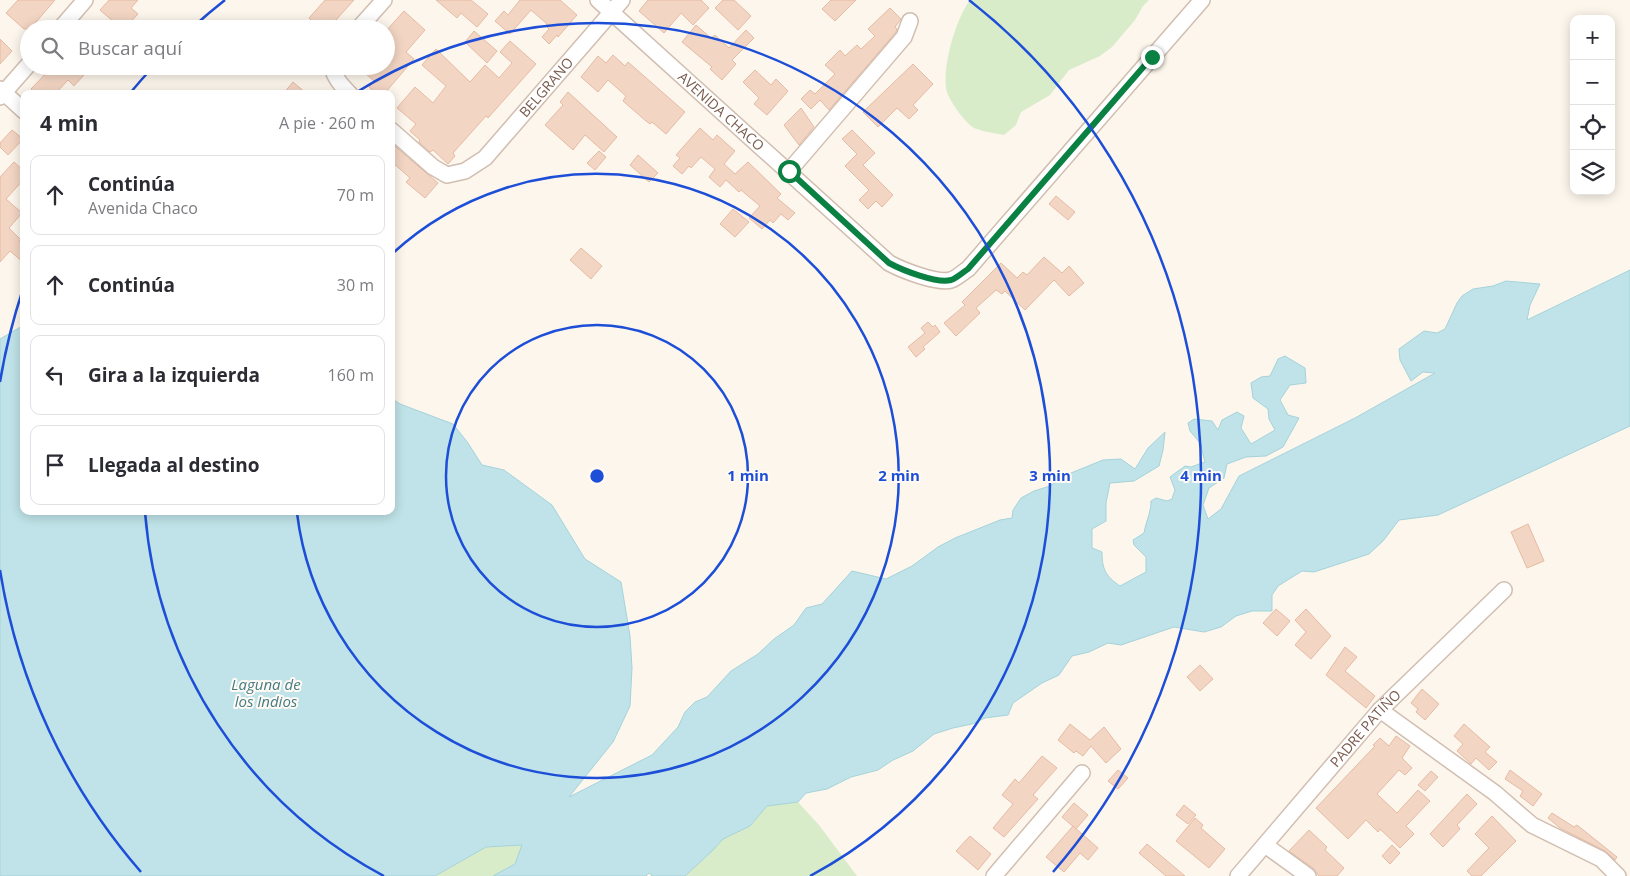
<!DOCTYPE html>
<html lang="es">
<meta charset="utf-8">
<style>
:root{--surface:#fff;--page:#f2f2f3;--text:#2b2b33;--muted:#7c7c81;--line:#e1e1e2}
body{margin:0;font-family:"Open Sans",sans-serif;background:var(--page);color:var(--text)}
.controls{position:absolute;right:15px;top:15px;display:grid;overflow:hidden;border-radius:10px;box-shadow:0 2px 12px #0003}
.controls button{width:45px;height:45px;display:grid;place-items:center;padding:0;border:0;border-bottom:1px solid var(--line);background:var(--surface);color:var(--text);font:25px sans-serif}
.stop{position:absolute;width:15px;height:15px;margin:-11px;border:4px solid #0b8043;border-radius:50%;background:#fff}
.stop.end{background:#0b8043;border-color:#fff;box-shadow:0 1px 5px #0008}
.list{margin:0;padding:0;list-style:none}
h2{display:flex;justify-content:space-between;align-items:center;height:65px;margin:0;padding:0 20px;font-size:21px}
h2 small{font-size:16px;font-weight:400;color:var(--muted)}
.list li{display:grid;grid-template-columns:32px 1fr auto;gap:15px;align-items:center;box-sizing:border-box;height:80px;margin:0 10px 10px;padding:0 10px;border:1px solid var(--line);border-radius:10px}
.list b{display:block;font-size:19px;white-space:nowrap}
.list p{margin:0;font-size:16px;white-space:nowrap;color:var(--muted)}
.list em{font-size:16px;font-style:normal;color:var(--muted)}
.icon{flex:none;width:28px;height:28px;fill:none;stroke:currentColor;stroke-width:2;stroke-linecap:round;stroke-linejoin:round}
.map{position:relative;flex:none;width:1630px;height:876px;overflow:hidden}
.search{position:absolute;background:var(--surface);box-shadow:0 2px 12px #0003;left:20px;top:20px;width:375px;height:55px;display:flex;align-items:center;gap:12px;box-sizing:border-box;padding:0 18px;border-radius:28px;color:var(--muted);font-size:19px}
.panel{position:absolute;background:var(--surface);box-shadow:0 2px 12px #0003;left:20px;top:90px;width:375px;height:425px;border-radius:10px}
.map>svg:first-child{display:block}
</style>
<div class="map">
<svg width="1630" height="876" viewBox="0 0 1630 876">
<rect width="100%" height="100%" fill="#fdf6ec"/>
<g fill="#d8ecc9">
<path d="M970,0H1149L1143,6L1135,20L1112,47L1100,56L1069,70L1050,95L1021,112L1016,125L1004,135C995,133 983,132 974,128C965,123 947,98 946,88C943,63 956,19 970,0Z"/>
<path d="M798,802L819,825L857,876H685L711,852L723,839L750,826L767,806Z"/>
<path d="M523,845L515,864L493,876H435L486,847Z"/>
</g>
<path fill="#bfe3e8" stroke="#a5d3da" d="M1630,270V426L1438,515L1399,520L1383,541L1369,554L1314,572L1302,571L1278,586L1272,595V611H1252L1236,616L1221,627L1204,632L1174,627L1121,645L1108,643L1089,652L1072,656L1059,675L1042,683L1013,703L1008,715L985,718L972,724L953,728L934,734L913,751L893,760L878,770L851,777L827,789L806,793L798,802L767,806L750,826L723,839L711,852L685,876H652L649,873L646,876H493L515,864L522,845L486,847L435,876H0V339L24,325V511H391V398L400,404L453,424L468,443L482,465L504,470L552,505L585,559L621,582L630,636L632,668L630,706L613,742L569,797L652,755L678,727L685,712L695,702L707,697L731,671L758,654L774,639L794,625L806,608L822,604L852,571L886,579L912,566L938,547L955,538L1000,520L1012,518L1013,510L1021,498L1034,491L1050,486L1066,475L1103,460L1121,459L1135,469L1148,448L1165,432L1163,450L1159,466L1134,481L1110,483L1106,503V521L1092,529V548L1102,552C1102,568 1105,576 1120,586L1146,572V557L1134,545L1133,540L1144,533C1146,521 1151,513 1151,501L1156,498L1167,501L1172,499L1175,490L1170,477L1185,466L1191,467L1205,462L1200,443L1190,431L1188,423L1194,419L1212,421L1218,430L1222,420L1237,412L1244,416L1241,428L1251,444L1275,430L1269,419L1268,409L1253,398L1251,383L1261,377L1270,376L1278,359L1285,356L1305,368L1306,383L1290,385L1280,400L1288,415L1299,418L1283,447L1266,456L1246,457L1227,464L1224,478L1209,488L1203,505L1208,519L1221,509L1239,476L1355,418L1435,373L1423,372L1411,381L1400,360L1399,349L1424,331L1437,333L1445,329L1457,303L1462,296L1473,289L1493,286L1506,281L1540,284L1530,305L1527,320Z"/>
<g fill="#f3d5c3" stroke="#e6bba3">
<path d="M18,0H55L30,29H24L6,13Z"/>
<path d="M109,0H138L131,8L138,14L124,29H122L100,10Z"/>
<path d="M325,0H354L336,20L346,29H321L309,18Z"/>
<path d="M436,0H471L488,14L477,27L461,13L457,18Z"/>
<path d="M520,0H560L577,15L558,37L557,35L549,44L542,37L549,29L546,26L547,24L531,10L510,34L495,21L504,11L508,15Z"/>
<path d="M648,0H701L709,8L693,25L681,13L664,33L639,11Z"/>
<path d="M723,0H734L751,16L738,30L715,8Z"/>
<path d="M831,0H856L835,21L822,9Z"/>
<path d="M890,8L901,19L895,27L897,29L896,32L829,110L820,100L811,109L801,99L810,90L815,94L835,74L825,65L840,50L845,56L857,45L861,49L875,36L868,29Z"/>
<path d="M404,11L425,30L406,52L414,59L384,94H376L369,87L374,81L357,66H386V31Z"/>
<path d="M696,25L711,38L715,35L729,48L746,30L754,38L732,60L736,64L722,80L710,69L712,67L682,42Z"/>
<path d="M474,31L497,51L487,63L465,42Z"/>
<path d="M0,39L12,51L0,64Z"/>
<path d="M510,41L536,64L488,118L486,116L453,153L455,156L448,164L433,150L430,152L419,142L420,140L410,131L416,124L397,108L415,87L433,103L446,86L422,65L436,49L470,82L485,65L499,78L512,63L500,52Z"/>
<path d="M613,55L625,66L628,62L685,112L666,134L652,122L650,124L646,121L623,101L626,96L608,80L598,92L581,77L598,56L606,63Z"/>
<path d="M913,64L933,84L913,105L918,110L909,119L897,108L878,127L863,112Z"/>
<path d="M53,66H92L74,86L68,80L55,94H36L31,89Z"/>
<path d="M755,70L771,85L776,79L788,91L767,115L754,104L759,98L743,82Z"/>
<path d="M293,82L307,94H283Z"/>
<path d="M568,92L617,137L604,152L585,135L573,150L545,125L563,105L560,102Z"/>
<path d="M801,108L814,127L799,145L784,125Z"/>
<path d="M700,128L713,140L717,135L735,151L724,164L735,174L748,162L781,194L777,198L795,213L788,220L781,214L773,223L770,220L762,229L749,218L760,206L741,190L739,192L726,180L720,187L709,177L715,169L701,157L691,168L689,166L682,174L673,166L680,158L676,155Z"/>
<path d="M12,130L23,139L8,155L0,147V143Z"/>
<path d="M852,130L875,153L863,165L893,195L882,207L876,201L868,209L859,200L869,190L845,166L857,154L842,139Z"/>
<path d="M391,143L438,183L425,198L406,182L410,178L391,161Z"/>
<path d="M599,151L606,157L595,170L587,163Z"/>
<path d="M638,155L658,173L649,182L630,165Z"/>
<path d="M14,162L24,171V179L6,199L22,213L9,228L21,240L19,241L24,245V263L10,251L0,262V177Z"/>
<path d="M1056,196L1075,212L1068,220L1049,204Z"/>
<path d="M733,209L749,222L735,237L720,224Z"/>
<path d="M581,248L602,266L591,279L570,260Z"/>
<path d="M1044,257L1062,273L1069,266L1084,283L1069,296L1054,280L1025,310L1005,291L1002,294L996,290L976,308L980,313L956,336L944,323L965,305L962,302L1001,263L1017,278L1023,272L1027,275Z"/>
<path d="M928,322L933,327L935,325L940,332L923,347L925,349L916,357L908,347L925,333L921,328Z"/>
<path d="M1528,524L1544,561L1527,568L1511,532Z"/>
<path d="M1276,609L1290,621L1277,636L1263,623Z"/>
<path d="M1306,609L1331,636L1311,659L1295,645L1306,632L1295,620Z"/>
<path d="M1345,647L1357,657L1345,671L1375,696L1366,708L1326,675Z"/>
<path d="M1200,665L1213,679L1200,691L1187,677Z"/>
<path d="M1422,689L1439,704L1425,720L1416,712L1418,709L1411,703Z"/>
<path d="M1070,724L1090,740L1104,727L1121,749L1106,763L1091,746L1083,756L1076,751L1074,753L1058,740Z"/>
<path d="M1464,724L1490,747L1485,752L1497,762L1489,770L1476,758L1471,764L1457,751L1463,744L1454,736Z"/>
<path d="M1396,736L1410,746L1402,758L1412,768L1405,775L1399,770L1377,794L1397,813L1418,790L1430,801L1406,826L1414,834L1400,848L1380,829L1378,832L1366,820L1348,839L1316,808L1375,746L1373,745L1380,738L1389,746Z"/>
<path d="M1042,756L1057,768L1033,795L1038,799L1004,837L993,828L1013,804L1002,795L1015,779L1019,783Z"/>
<path d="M1118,770L1128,778L1118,789L1108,781Z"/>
<path d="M1510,770L1542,794L1533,806L1520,796L1523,791L1505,779Z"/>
<path d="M1431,771L1438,777L1425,791L1418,785Z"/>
<path d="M1467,794L1477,804L1457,825L1460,829L1443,847L1430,834Z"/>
<path d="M1074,803L1088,815L1076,829L1062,817Z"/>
<path d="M1184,805L1196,815L1188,824L1176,815Z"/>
<path d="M1552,813L1574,827L1577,825L1617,857L1615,860L1605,851L1560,828L1548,818Z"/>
<path d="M1492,816L1516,841L1481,876H1472L1467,871L1489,848L1475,834Z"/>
<path d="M1195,818L1203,825L1201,828L1225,849L1209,868L1176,841Z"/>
<path d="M1073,826L1098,848L1088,860L1080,853L1064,872L1046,857Z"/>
<path d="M1309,830L1327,847L1325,850L1344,868L1337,876H1319L1313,868L1289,851Z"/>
<path d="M970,836L991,854L978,870L956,851Z"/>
<path d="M1147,844L1185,876H1166L1139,853Z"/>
<path d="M1392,845L1400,853L1390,864L1382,856Z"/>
</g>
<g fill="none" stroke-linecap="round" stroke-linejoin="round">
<defs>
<g id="minor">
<path id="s1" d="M598,0L889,263C902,270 937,284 951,280C957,278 963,272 968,269L1202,0"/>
<path d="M60,29L85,0"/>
<path d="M358,29L384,0"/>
<path d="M332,66C334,78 342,86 350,94"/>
<path d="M0,89L24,111"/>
<path d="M0,97L29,64"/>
<path id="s2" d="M391,130L433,167L447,175L465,171L485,158L622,0"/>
<path d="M789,171L904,37L910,21"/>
<path d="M1380,710L1495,793L1532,825L1601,859L1618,876"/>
<path d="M1265,845L1308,876"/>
<path d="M994,876L1082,773"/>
<path id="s3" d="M1238,876L1380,710L1504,590"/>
</g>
</defs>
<use href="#minor" stroke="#d1beb0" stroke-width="18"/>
<use href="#minor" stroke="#fff" stroke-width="15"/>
</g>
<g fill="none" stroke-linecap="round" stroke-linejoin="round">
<path stroke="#0b8043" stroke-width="6" d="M789,171L889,263C902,270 937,284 951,280C957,278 963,272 968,269L1152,57"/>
</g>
<g fill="none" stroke="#1d4ed8" stroke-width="2.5">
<circle cx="597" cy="476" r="151"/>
<path d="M393 253A302 302 0 1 1 297 513"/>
<path d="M384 876A453 453 0 0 1 145 512M357 92A453 453 0 1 1 810 876"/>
<path d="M141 872A604 604 0 0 1 0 570M0 382A604 604 0 0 1 23 289M131 92A604 604 0 0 1 152 68M193 27A604 604 0 0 1 225 0M969 0A604 604 0 0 1 1053 872"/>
</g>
<g text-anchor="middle" stroke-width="4" stroke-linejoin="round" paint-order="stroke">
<g font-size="14" fill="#7a5c4d" stroke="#fffaf3">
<text dy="5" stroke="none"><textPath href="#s2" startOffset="208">BELGRANO</textPath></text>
<text dy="5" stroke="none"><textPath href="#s1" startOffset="166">AVENIDA CHACO</textPath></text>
<text dy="5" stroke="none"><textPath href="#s3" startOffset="195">PADRE PATIÑO</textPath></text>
</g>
<g font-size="15" font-style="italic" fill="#437c86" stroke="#fffaf3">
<text x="266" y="690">Laguna de<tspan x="266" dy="17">los Indios</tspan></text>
</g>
</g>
<circle cx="597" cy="476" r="8" fill="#1d4ed8" stroke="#fffaf3" stroke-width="2.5"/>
<g font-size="15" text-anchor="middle" font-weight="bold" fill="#1d4ed8" stroke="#fffaf3" stroke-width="4" stroke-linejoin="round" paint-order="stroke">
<text x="748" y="481">1 min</text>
<text x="899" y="481">2 min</text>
<text x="1050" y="481">3 min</text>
<text x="1201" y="481">4 min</text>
</g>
</svg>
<div class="controls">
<button>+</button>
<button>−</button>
<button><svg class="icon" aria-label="locate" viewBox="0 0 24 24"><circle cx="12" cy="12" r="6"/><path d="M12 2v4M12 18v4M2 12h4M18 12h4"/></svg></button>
<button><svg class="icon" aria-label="layers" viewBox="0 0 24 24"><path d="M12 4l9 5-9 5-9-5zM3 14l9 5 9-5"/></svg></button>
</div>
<div class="stop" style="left:789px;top:171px"></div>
<div class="stop end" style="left:1152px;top:57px"></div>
<div class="search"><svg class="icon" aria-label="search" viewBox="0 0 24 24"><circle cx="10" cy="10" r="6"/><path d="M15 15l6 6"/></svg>Buscar aquí</div>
<section class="panel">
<h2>4 min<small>A pie · 260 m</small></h2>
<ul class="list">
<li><svg class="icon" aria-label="ahead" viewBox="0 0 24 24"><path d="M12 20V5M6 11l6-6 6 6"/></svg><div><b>Continúa</b><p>Avenida Chaco</p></div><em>70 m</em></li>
<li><svg class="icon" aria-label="ahead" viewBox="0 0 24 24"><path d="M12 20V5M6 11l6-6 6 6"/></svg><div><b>Continúa</b></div><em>30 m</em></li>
<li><svg class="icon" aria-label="left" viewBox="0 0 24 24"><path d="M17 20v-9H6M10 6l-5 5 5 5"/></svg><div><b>Gira a la izquierda</b></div><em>160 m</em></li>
<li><svg class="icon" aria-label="arrive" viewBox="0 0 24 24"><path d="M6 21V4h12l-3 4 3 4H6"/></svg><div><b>Llegada al destino</b></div></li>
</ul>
</section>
</div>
